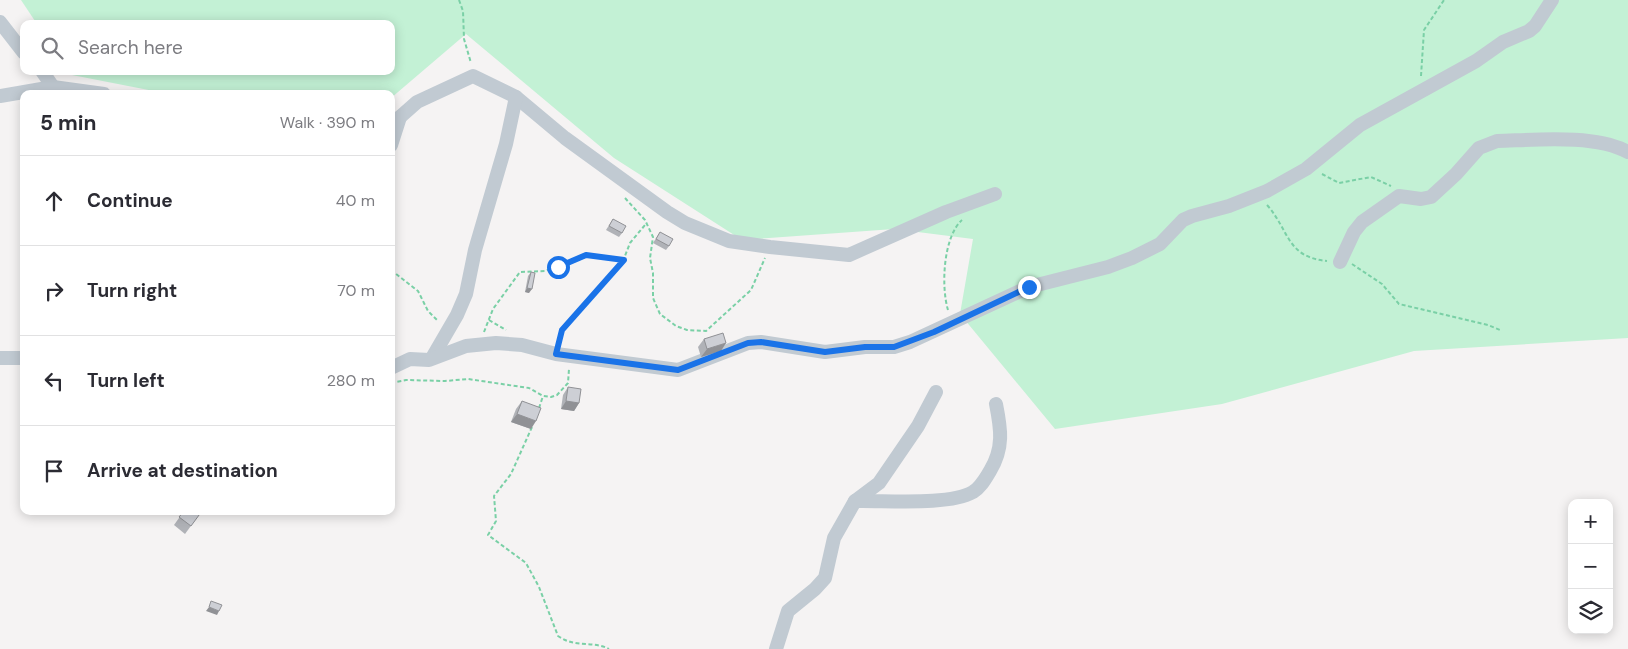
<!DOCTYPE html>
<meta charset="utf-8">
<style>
:root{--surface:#fff;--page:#f7f7f7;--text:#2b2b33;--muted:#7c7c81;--line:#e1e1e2}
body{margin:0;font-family:"DM Sans",sans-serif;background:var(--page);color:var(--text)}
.controls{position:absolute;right:15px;bottom:15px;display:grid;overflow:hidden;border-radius:10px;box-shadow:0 2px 12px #0003}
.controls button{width:45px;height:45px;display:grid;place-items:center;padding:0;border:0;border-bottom:1px solid var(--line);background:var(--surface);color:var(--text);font:25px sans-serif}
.stop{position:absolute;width:15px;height:15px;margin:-11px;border:4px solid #1a73e8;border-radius:50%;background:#fff}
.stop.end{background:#1a73e8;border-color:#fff;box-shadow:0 1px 5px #0008}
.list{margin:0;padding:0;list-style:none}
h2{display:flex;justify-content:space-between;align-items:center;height:65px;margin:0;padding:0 20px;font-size:21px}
h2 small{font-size:16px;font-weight:400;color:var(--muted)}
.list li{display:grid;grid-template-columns:32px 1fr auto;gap:15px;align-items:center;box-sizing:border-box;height:90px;padding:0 20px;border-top:1px solid var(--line)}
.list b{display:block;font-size:19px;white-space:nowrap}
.list em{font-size:16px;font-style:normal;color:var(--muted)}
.icon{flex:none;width:28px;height:28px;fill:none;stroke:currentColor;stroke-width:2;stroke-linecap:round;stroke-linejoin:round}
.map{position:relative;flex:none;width:1628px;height:649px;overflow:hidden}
.search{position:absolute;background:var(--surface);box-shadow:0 2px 12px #0003;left:20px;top:20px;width:375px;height:55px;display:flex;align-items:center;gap:12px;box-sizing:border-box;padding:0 18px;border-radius:10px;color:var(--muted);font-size:19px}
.panel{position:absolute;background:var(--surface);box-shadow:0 2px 12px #0003;left:20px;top:90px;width:375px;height:425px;border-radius:10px}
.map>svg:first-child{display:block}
</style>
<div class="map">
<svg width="1628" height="649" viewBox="0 0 1628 649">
<rect width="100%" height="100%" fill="#f5f3f3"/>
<path fill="#c3f1d5" d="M21,0H1628V338L1414,351L1222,404L1055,429L960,314L973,239L894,229L742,240L614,158L466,34L391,98V94H263L255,90L169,94L72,75L69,71H391V24H37Z"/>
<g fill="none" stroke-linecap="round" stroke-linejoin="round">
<g stroke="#7ad0a6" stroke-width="2" stroke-dasharray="4 2.5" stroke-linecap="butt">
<path d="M459,0L463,11L464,39L471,63"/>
<path d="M1421,76L1424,30L1444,0"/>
<path d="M1322,174L1339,183L1371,177L1391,186"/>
<path d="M625,198L645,220L653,237L650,258L653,273V298L660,314L676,326L687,330L706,331L751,290L765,258"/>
<path d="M1267,205C1290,231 1286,257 1327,261"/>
<path d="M1352,264L1382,284L1399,304L1488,325L1500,330"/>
<path d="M391,270L418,291L428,311L438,321"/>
<path d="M948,310C941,287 943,237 962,220"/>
<path d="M489,320L506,330"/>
<path d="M484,332L493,309L520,272L545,271L586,255L624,260"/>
<path d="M559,342L562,330L623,261L630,243L645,225"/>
<path d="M391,383L406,380L445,381L468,379L529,388L543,396L551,397L557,395L568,383L569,369"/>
<path d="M539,408L543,396"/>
<path d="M532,427L511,474L494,496L496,521L488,535L526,563L539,587L558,636C577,649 592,640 609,649"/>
</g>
<g stroke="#c1cad2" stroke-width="14">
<path d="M0,22L24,53"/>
<path d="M42,71L53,87"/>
<path d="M0,96L53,87L104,94"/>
<path d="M391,125L417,102L473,76L516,97L565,138L667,212L685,223L729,241L770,247L849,255L946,212L995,194"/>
<path d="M391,145L400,117"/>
<path d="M1340,262L1354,232L1362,222L1399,196L1421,199L1431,197L1456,174L1479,148L1497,141C1535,140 1594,134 1628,152"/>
<path d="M0,358H24"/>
<path d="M432,358L457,315L466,294L475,250L506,144L516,97"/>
<path d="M391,368L410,359L429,360L466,346L496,343L522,345L556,354L678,370L748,343L761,342L825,352L865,347H894L910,342L1029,287L1108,267L1132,258L1160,244L1183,220L1192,216L1229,206L1267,191L1306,169L1360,125L1476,61L1503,42L1529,31L1535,26L1552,0"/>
<path d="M855,501C884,500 949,506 973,492C981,487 985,479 990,471C1004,448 1001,429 996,404"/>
<path d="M776,649L788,611L815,589L825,578L834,538L855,501L879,483L918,426L936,392"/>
</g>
</g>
<g fill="#b0b2b7">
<path d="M613,219L622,233L619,237L606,230Z"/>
<path d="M660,232L669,246L666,250L653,243Z"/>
<path d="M531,272L529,293L525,292L528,276Z"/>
<path d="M704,339L721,351L701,357L698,347Z"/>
<path d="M568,387L579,403L574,411L561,409L563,395Z"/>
<path d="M522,401L531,429L511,422L516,409Z"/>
<path d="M184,511L196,519L185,534L174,525Z"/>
</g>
<g fill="#909195">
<path d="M527,288L532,289L529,293L525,292Z"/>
<path d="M726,343L721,351L701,357L707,349Z"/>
<path d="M566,401L579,403L574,411L561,409Z"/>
<path d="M517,414L536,421L531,429L511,422Z"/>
<path d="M209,607L219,611L217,615L206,611Z"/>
</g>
<g fill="#cdcfd5" stroke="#909195">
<path d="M613,219L626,226L622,233L609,226Z"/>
<path d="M660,232L673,239L669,246L656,239Z"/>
<path d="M531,272L535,273L532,289L527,288Z"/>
<path d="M723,333L726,343L707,349L704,339Z"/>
<path d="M568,387L581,389L579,403L566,401Z"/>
<path d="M522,401L541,408L536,421L517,414Z"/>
<path d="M184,511H202L191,526L179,517Z"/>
<path d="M211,601L222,605L219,611L209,607Z"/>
</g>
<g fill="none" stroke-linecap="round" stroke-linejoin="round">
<path stroke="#1a73e8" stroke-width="6" d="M558,267L586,255L624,260L562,330L556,354L678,370L748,343L761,342L825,352L865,347H894L934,332L1029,287"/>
</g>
</svg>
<div class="controls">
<button>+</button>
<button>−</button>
<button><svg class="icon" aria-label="layers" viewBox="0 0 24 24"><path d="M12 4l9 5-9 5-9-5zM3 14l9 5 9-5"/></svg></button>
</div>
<div class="stop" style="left:558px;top:267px"></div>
<div class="stop end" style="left:1029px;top:287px"></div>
<div class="search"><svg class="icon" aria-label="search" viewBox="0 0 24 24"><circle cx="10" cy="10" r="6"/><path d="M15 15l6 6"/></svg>Search here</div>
<section class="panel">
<h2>5 min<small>Walk · 390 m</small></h2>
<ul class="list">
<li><svg class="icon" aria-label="ahead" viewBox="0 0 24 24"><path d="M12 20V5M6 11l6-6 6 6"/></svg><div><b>Continue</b></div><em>40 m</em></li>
<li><svg class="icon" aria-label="right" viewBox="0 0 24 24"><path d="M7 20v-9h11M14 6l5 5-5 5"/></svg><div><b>Turn right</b></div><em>70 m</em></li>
<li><svg class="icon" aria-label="left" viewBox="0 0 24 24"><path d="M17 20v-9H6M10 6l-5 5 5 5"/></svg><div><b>Turn left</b></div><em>280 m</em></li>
<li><svg class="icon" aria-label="arrive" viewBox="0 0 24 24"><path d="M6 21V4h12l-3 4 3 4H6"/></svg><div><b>Arrive at destination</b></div></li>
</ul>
</section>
</div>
